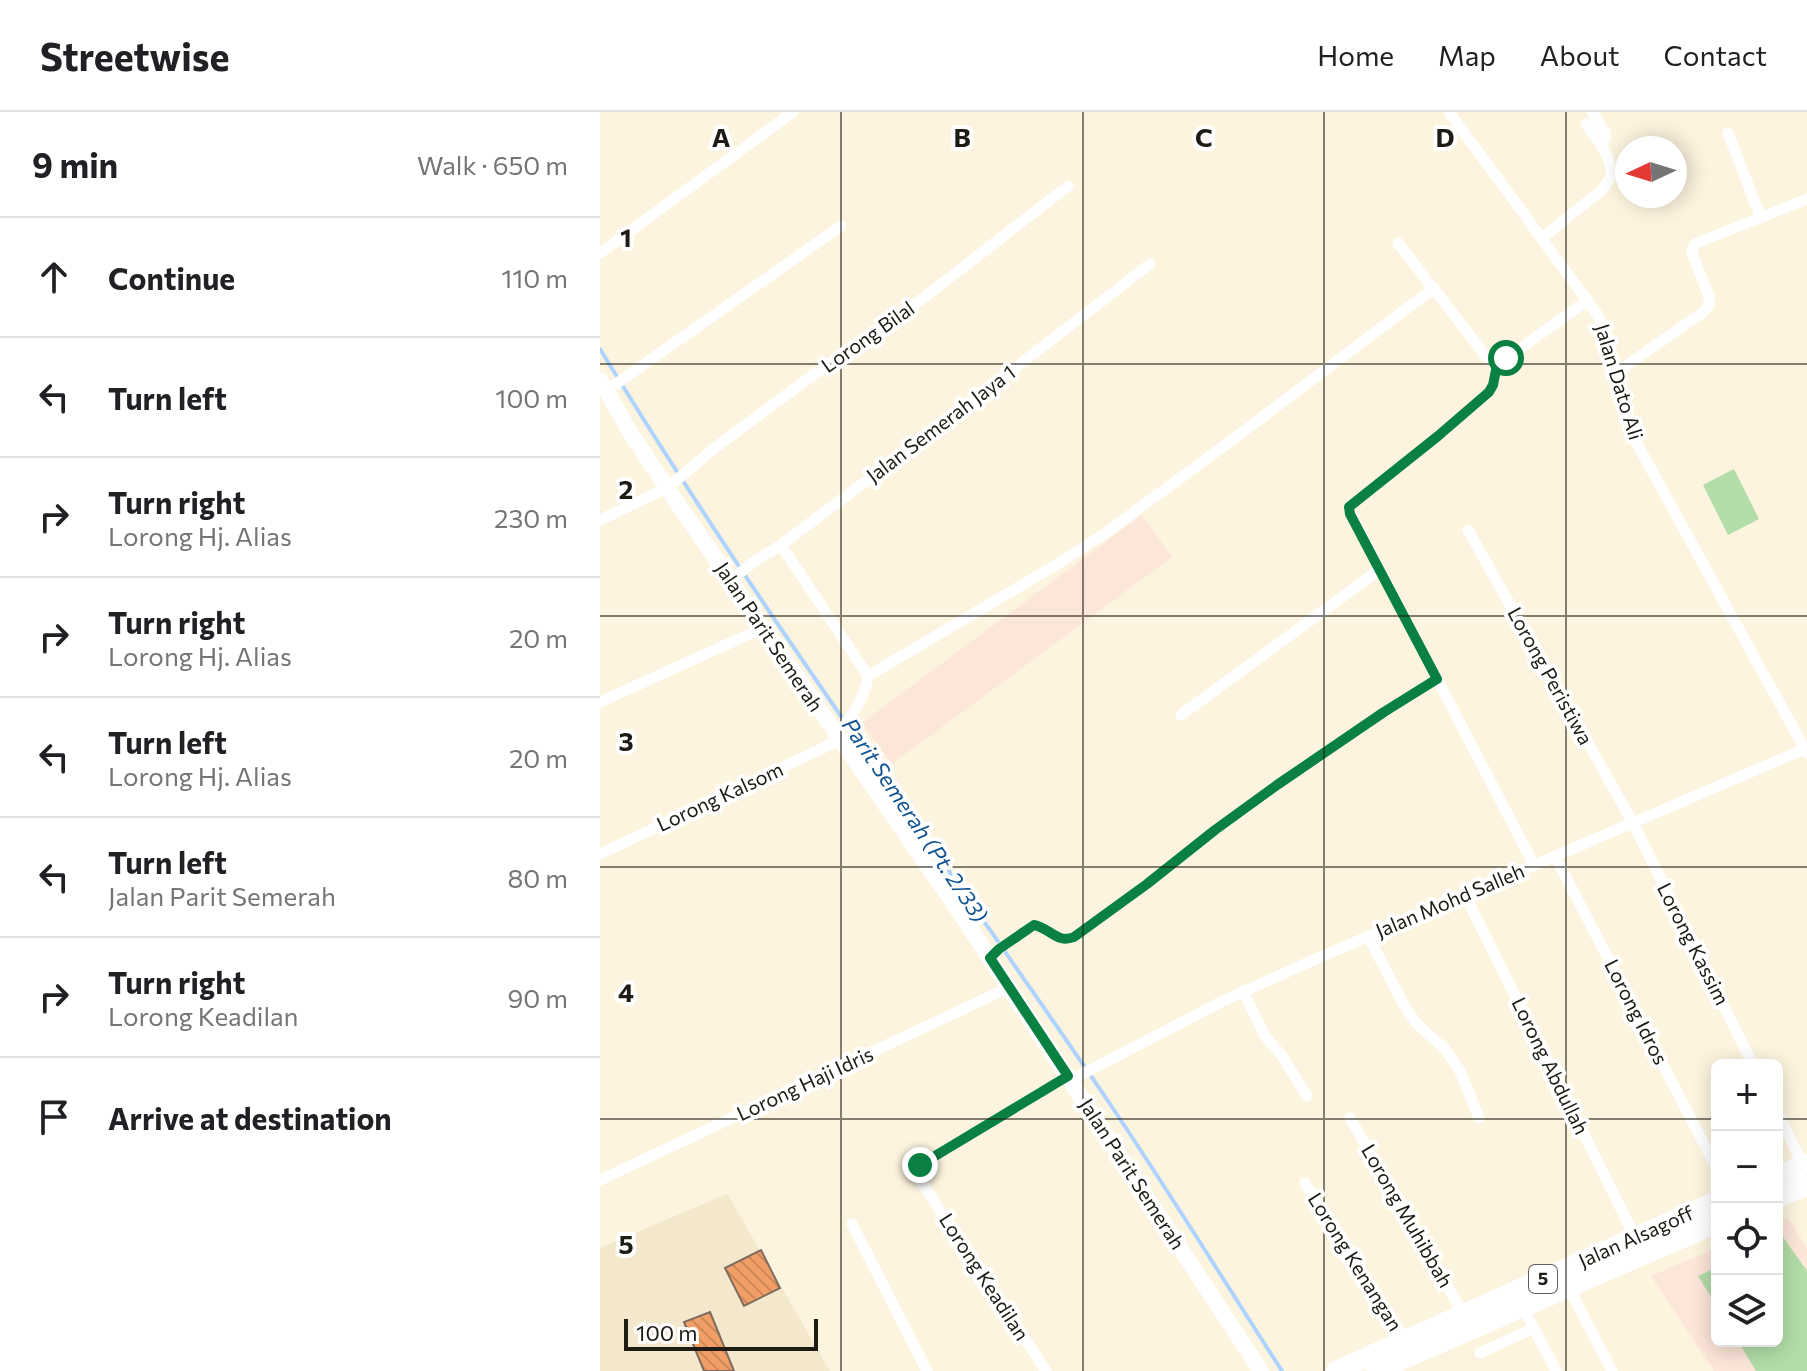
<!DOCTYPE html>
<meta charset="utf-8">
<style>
:root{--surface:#fff;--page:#f6f6f6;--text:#202124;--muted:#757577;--line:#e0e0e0}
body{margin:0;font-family:Commissioner,sans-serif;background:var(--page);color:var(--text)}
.controls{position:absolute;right:24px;bottom:24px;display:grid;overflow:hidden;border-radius:12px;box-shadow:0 4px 20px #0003}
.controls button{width:72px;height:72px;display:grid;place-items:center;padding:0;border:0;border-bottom:2px solid var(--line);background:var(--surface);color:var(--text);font:40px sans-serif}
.compass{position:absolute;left:1015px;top:24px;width:72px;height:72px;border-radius:50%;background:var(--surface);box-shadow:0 4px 20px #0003;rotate:266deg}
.scale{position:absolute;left:24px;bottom:20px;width:194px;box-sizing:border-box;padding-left:8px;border:4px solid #1e1b14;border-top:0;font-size:22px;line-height:28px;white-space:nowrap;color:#1e1b14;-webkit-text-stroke:6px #fff;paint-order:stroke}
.stop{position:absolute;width:24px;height:24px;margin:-18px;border:6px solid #0b8043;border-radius:50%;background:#fff}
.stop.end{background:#0b8043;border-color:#fff;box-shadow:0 2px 8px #0008}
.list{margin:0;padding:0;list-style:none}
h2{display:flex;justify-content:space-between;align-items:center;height:104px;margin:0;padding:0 32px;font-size:34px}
h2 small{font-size:26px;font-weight:400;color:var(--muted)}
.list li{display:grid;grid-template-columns:52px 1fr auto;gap:24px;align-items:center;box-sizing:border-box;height:120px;padding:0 32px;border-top:2px solid var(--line)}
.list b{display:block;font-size:30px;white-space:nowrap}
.list p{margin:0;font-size:26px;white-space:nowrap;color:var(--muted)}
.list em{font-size:26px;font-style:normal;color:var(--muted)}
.icon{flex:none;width:44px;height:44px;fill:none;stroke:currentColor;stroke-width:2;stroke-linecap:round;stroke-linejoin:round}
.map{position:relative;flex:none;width:1207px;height:1259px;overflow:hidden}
header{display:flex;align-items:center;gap:48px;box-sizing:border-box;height:112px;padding:0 40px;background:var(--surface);border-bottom:2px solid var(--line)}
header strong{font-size:38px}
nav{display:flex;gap:44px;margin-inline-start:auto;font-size:28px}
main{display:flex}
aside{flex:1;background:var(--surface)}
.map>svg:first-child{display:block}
</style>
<header>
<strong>Streetwise</strong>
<nav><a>Home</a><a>Map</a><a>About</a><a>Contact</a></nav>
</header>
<main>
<aside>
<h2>9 min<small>Walk · 650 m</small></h2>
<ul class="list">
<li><svg class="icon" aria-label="ahead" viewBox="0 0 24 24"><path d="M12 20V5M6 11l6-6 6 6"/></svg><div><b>Continue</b></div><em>110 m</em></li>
<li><svg class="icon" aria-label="left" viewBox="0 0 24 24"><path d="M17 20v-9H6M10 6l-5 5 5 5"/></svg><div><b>Turn left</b></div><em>100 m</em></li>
<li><svg class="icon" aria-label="right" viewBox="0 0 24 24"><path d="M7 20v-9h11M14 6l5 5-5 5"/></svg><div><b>Turn right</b><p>Lorong Hj. Alias</p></div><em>230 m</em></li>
<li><svg class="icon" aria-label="right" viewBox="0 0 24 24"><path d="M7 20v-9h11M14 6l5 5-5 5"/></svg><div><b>Turn right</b><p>Lorong Hj. Alias</p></div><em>20 m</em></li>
<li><svg class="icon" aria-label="left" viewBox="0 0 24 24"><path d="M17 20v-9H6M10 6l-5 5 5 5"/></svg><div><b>Turn left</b><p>Lorong Hj. Alias</p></div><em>20 m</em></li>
<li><svg class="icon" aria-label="left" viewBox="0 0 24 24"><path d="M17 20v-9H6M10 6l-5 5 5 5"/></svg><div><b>Turn left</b><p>Jalan Parit Semerah</p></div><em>80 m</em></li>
<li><svg class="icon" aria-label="right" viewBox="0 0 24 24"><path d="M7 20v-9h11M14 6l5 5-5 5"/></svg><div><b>Turn right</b><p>Lorong Keadilan</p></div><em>90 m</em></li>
<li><svg class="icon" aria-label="arrive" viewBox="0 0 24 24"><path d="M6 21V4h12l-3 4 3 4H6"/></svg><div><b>Arrive at destination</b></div></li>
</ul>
</aside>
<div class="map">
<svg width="1207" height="1259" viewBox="0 0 1207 1259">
<defs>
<pattern id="building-back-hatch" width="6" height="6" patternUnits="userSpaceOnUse" patternTransform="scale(2)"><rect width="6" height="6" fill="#f19f67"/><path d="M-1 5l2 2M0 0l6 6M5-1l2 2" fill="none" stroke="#ce8858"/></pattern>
</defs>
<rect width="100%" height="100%" fill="#fcf4de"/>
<path fill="#f3e8cb" d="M127,1082L230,1259H0V1136Z"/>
<g fill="#fce5d9">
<path d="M542,403L572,445L292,652L262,611Z"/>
<path d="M1188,1106L1207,1136V1259H1114L1051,1164L1117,1136V1229H1177V1111Z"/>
</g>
<g fill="#b2dda7">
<path d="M1134,357L1159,407L1128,423L1103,373Z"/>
<path d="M1183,1125L1207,1159V1259H1156L1138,1229H1177V1128Z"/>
<path d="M1117,1155V1195L1098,1164Z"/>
</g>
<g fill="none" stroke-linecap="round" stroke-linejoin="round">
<path stroke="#add3fe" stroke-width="4" d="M0,237C157,495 338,739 508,989C568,1078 624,1169 682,1259"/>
</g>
<g fill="url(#building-back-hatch)" stroke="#7f6c61" stroke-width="2">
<path d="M161,1138L180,1176L144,1194L125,1156Z"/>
<path d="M110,1200L134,1259H104L84,1210Z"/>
</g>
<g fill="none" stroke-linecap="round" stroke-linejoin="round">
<g stroke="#fff" stroke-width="11">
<path d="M849,0L997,202L1008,227L1020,281L1035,328L1207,641"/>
<path d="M992,0L1005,20V27L1000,31"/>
<path d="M1128,21L1161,106"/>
<path d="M942,126L1003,77L1011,65C1012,44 998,28 986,12"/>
<path d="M798,131L886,244L897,253L988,188"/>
<path d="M0,141L193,0"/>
<path d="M897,253L893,273L889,280L838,324L750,394L749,398L934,753"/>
<path d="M1017,260L1102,201L1109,194V184L1093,144C1091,138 1092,135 1097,131L1207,87"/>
<path d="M6,279L241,114"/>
<path d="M0,408L67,376L116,335L220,258L326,184L468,74"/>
<path d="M868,418L1033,711L1153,953"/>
<path d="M181,433L268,564C264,588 251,605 236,622"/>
<path d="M130,469L152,451L181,433L366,294L550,152"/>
<path d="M268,564L456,453L507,420L636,325L834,176"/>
<path d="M0,590L163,516"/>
<path d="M581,603L779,458"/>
<path d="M0,742L240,628"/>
<path d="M955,744L1117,1057"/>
<path d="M865,783L1035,1125"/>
<path d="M768,824L806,897L818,913L844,936L860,959L879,1006"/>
<path d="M390,846L399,837L434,813C450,816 458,832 474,825L547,772L615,718L677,673L784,600L837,567"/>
<path d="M643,879L665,924L682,944L707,984"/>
<path d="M471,968L621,890L709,850L1207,636"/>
<path d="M1177,1000L1203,1053"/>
<path d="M750,1006L864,1203"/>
<path d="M0,1068L410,875"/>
<path d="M705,1071L805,1228"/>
<path d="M252,1112L327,1259"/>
<path d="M969,1176L1012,1259"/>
<path d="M923,1195L956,1259"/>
<path d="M880,1241L934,1216"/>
<path d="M446,1259L324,1074C320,1067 316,1061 320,1053L468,964"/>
</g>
<path stroke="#fff" stroke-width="16" d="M0,268L30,320L67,376L358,798L661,1259"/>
<g stroke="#fff" stroke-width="20">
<path d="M1177,1064L1207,1052"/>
<path d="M1177,1086L1207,1074"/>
<path d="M736,1259L1117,1089"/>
<path d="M776,1259L1117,1111"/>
</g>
</g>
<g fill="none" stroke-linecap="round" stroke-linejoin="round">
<path stroke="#0b8043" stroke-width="10" d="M320,1053L468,964L390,846L399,837L434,813C450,816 457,832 474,825L547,772L615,718L677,673L784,600L837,567L750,402L749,395L838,324L889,280L893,273L897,253L906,246"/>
</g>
<path fill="none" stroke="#1e1b14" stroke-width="2" stroke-opacity="0.55" d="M241,0V1259M483,0V1259M724,0V1259M966,0V1259M0,252H1207M0,504H1207M0,755H1207M0,1007H1117M1177,1007H1207"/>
<g text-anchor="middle" stroke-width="8" stroke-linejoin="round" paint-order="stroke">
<rect fill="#fff" stroke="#625f5a" stroke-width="2" x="929" y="1153" width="28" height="28" rx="6"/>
<g font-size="18" font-weight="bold" fill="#1e1b14">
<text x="943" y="1173">5</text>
</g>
<g font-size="20" fill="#1e1b14" stroke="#fff">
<text transform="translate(268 225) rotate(-35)" y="7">Lorong Bilal</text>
<text transform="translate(1019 270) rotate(73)" y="7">Jalan Dato Ali</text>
<text transform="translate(341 312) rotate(-37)" y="7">Jalan Semerah Jaya 1</text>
<text transform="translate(169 525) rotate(56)" y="7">Jalan Parit Semerah</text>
<text transform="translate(950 564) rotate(61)" y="7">Lorong Peristiwa</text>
<text transform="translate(120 685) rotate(-25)" y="7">Lorong Kalsom</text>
<text transform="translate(850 789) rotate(-23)" y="7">Jalan Mohd Salleh</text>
<text transform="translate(1093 832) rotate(63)" y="7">Lorong Kassim</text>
<text transform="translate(1036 900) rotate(63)" y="7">Lorong Idros</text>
<text transform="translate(950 954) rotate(64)" y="7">Lorong Abdullah</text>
<text transform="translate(205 972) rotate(-25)" y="7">Lorong Haji Idris</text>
<text transform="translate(532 1062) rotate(57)" y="7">Jalan Parit Semerah</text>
<text transform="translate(807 1104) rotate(60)" y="7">Lorong Muhibbah</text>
<text transform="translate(1036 1125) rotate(-24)" y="7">Jalan Alsagoff</text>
<text transform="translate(755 1150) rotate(58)" y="7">Lorong Kenangan</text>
<text transform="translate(384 1165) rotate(57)" y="7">Lorong Keadilan</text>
</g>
<g font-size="22" font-style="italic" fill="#0f5291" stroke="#fff">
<text transform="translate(315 708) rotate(56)" y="8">Parit Semerah (Pt. 2/33)</text>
</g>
</g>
<g font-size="26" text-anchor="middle" font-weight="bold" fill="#1e1b14" stroke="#fff" stroke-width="8" stroke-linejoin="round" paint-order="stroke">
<text x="121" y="35">A</text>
<text x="362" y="35">B</text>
<text x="604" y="35">C</text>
<text x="845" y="35">D</text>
<text x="26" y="135">1</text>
<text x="26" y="387">2</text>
<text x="26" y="639">3</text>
<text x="26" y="890">4</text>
<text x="26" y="1142">5</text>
</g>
</svg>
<div class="controls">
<button>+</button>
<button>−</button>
<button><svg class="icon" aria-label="locate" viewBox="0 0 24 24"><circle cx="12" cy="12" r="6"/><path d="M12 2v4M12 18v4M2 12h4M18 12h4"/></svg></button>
<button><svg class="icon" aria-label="layers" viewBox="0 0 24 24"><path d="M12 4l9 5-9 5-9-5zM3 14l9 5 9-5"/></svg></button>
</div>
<svg class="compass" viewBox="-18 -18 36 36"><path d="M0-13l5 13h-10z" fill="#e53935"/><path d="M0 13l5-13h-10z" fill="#757577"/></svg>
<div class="scale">100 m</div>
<div class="stop" style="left:906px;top:246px"></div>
<div class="stop end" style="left:320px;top:1053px"></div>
</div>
</main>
